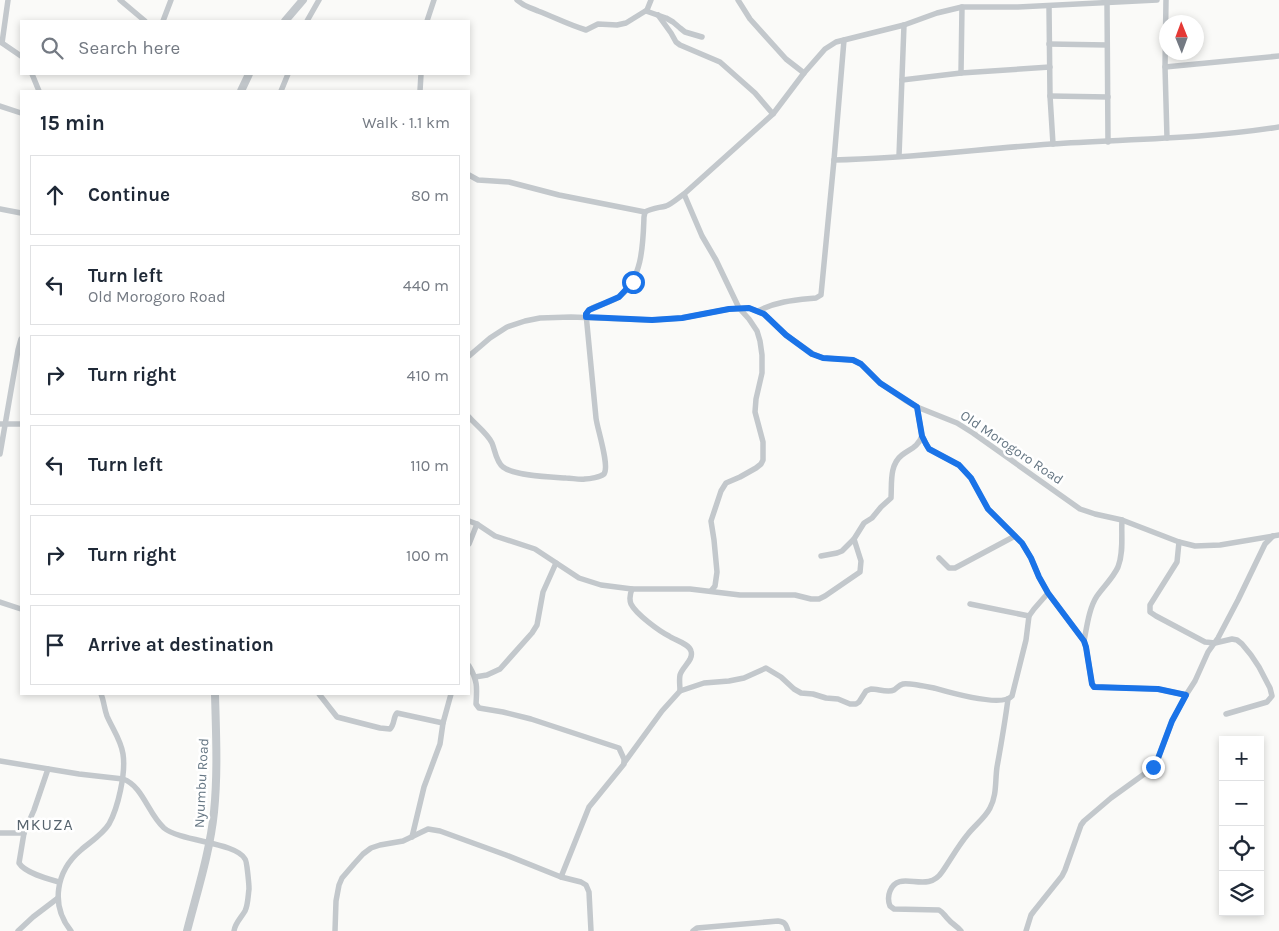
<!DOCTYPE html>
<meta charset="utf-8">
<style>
:root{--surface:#fff;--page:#f2f2f3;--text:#1f2937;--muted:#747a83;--line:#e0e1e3}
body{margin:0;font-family:Karla,sans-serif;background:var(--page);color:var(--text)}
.controls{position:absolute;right:15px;bottom:15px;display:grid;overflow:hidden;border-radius:0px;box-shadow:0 2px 8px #0003}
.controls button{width:45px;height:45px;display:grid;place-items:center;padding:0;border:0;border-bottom:1px solid var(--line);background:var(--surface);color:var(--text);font:25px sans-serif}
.compass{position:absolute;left:1159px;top:15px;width:45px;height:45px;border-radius:50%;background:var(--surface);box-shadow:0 2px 8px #0003;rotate:359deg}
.stop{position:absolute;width:15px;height:15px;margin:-11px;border:4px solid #1a73e8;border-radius:50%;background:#fff}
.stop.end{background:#1a73e8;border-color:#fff;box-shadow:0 1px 5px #0008}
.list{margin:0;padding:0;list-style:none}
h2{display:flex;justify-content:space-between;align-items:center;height:65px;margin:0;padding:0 20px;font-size:21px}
h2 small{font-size:16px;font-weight:400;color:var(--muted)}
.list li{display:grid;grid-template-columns:32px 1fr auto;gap:15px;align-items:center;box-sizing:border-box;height:80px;margin:0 10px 10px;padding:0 10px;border:1px solid var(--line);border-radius:0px}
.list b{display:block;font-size:19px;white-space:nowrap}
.list p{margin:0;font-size:16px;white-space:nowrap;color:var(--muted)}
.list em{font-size:16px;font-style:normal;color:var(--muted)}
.icon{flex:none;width:28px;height:28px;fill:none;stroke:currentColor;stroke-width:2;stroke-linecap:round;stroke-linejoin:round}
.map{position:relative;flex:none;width:1279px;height:931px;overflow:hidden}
.search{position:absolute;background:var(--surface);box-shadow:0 2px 8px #0003;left:20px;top:20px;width:450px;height:55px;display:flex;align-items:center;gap:12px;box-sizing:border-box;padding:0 18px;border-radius:0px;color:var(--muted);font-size:19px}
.panel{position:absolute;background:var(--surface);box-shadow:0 2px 8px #0003;left:20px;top:90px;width:450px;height:605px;border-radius:0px}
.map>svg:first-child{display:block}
</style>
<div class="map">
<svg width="1279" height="931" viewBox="0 0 1279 931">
<rect width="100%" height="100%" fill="#fafaf8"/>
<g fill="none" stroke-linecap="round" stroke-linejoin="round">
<g stroke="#c3c8cc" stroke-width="5.5">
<path d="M8,0L2,43L21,56"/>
<path d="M120,0L145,21"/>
<path d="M517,0C526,8 528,6 538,11C554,17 569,25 586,30L598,24L617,25L626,23L647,10L651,0"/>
<path d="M738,0L750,19L786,59L804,73"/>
<path d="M1166,0L1165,67L1167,138"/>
<path d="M1107,2L1108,142"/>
<path d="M1049,6L1050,96L1053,144"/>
<path d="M646,11L666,18L673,22L680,28L685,32L702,37"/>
<path d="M658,15L671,33L676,42L680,45L720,62L755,93L773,114"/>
<path d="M163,21L171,0"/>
<path d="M307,21L319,0"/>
<path d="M427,21L434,0"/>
<path d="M1049,44L1107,45"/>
<path d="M1165,67L1279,56"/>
<path d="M961,73L962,7"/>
<path d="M32,74L39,91"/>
<path d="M902,80L961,73L1050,67"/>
<path d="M281,91L288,74"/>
<path d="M420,91L421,74"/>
<path d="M1050,96L1108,97"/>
<path d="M0,106L21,113"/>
<path d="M899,156L904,25"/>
<path d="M834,160C907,159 979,149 1051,144C1127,139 1204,139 1279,127"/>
<path d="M469,175L478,180L509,182L559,195L645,212"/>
<path d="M684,194L702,236L716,260L739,308L749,319L757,331L760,341L762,355V373L756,399L755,412L763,442V460L761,464L756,468L740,477L726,483L721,491L711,521L714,540L717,572L715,586L711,591"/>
<path d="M0,209L21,213"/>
<path d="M758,311C777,301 796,300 816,298L821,295L834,160L844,40"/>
<path d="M469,356L490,338L507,327L525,321L540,318L571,317L652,320L682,318L729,309L749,308L764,314L786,335L813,354L823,358L853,360L861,364L880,383L905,400L917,407L957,423L973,433L1080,509L1095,514L1122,520L1179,542L1195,546L1220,545L1279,535"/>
<path d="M917,407L922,436L926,444L929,449L959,465L971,478L988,509L1022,543L1031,558L1039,577L1048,593L1084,641L1086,647L1092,684L1094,687L1158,689L1186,695"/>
<path d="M469,417C475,424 488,434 492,443C495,450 496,462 503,467C515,476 551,477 566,478C572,478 579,480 585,479C590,479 600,477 604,474C610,466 597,428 596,418L586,314L589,310L592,308C601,304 613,302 620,296C643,278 643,242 644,217L645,212C652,208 658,208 666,206C672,204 678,198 684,194L773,114L804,73L825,49L836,42L904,25L937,13L962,7H1018L1157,0"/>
<path d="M0,424H21"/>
<path d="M0,454L18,350L21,339"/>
<path d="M469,521L477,524L495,536L535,549L579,578L601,585L632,589H690L740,595H795L811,599H819L825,596L860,572L861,561L854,539"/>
<path d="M1179,542L1177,562L1150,605V612L1156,616L1205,642L1215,643L1232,639L1237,640L1242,644L1251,655L1259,667L1270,688L1272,696L1267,702L1226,714"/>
<path d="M469,544L477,524"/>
<path d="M821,556L837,553L842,551L854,539L864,523L872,518L881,507L891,498C892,484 889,465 902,455C910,449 918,447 922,436"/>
<path d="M939,558L949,568H955L1015,536"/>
<path d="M0,602L21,609"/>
<path d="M970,604L1029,616"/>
<path d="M1084,641C1087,626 1089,608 1097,596C1104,586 1113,578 1118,567C1124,552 1121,535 1122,520"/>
<path d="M469,666C478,681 477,688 476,704L479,708L503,712L531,719L619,748L624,759V764L589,807L561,877"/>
<path d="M475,677L487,675L500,669L532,633L537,625L543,592L556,563"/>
<path d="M680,691L704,683L729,681L744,678L766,668L781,677L794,689L801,693L813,694L826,698L838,699L850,704H856L859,702L866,691L871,689C878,689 888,693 894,690C897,688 899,685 903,684C907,683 929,687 934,688C948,692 1002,708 1012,696L1026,640L1029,616L1034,609L1048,593"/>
<path d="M319,694L337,717L380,728L390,729C395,724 393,717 397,713L443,723"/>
<path d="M0,761L79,774L123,779C143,786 148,814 164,828C181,842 236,842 245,859C247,861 249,885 249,889C248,896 248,905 245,911C241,918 235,923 234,931"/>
<path d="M624,763L662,711L680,691C680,686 679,680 680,675C682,667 694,660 691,651C689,644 675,640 669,636C659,631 636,614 631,604C629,599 630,594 632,589"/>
<path d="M48,769L34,810L24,833L19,863C25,873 48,879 59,882"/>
<path d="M0,833H24"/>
<path d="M412,837L424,787L440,744L443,723L451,694"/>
<path d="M18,931L33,917L58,898"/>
<path d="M71,931C50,905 56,871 81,850C90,842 102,835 109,824C118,808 126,773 123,754C121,740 112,728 107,716C104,708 104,701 101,694"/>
<path d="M335,931L336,901L339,885L342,878L354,864L363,854L371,848L380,845L403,841L428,829L440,831L506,855L561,877L581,882L586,885L589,892L591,931"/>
<path d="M693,931L697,928L778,921C785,922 786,924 788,931"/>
<path d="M961,931C957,926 952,924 948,919C944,915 944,913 939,910L894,909L890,906C888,901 888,896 890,891C899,868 927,895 942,872C951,859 958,846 968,834C975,825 985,818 990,808C997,795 995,781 997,767C1001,745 1005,722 1008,699"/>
<path d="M1026,931L1031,915L1034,911L1062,876L1065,870L1081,825L1084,821L1111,798L1147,772L1157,761L1172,721L1186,695L1195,681L1208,652L1218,638L1238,600L1265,544L1273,536"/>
</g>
<g stroke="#c3c8cc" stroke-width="8">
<path d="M285,21L303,0"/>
<path d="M241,91L249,74"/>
<path d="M187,931C197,892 210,852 214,812C218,773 216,733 215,694"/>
</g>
</g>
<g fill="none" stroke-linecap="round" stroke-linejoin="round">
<path stroke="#1a73e8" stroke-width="6" d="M633,282L619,297L589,310L586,314V317L652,320L682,318L729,309L749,308L764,314L786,335L812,354L823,358L853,360L861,364L880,383L917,407L922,436L926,444L929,449L959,465L971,478L988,509L1022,543L1031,558L1039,577L1048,593L1084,641L1086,647L1092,684L1094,687L1158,689L1186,695L1172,721L1157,761L1153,767"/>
</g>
<g text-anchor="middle" stroke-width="5" stroke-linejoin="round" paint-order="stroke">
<g font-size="14" fill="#657683" stroke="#fff">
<text transform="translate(1012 447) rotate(34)" y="5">Old Morogoro Road</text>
<text transform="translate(201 783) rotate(-87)" y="5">Nyumbu Road</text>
</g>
<g font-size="16" letter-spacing="1" fill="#57646e" stroke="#fff">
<text x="45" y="830">MKUZA</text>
</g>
</g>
</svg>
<div class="controls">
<button>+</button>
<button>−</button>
<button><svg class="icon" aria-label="locate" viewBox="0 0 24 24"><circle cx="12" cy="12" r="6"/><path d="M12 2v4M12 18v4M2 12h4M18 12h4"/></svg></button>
<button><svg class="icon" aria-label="layers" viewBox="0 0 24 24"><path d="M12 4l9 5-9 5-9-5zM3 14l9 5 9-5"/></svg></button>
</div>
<svg class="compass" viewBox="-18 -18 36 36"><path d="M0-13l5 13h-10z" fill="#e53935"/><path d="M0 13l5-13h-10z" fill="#747a83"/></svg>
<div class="stop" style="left:633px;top:282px"></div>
<div class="stop end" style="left:1153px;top:767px"></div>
<div class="search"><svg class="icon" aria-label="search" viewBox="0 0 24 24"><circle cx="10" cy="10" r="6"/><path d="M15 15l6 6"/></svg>Search here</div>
<section class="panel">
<h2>15 min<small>Walk · 1.1 km</small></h2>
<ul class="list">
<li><svg class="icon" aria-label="ahead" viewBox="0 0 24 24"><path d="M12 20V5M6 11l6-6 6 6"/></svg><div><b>Continue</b></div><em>80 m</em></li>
<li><svg class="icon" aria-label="left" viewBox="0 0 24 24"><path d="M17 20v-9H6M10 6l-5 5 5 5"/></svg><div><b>Turn left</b><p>Old Morogoro Road</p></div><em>440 m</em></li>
<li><svg class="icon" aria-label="right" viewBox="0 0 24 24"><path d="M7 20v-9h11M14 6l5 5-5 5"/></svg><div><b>Turn right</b></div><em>410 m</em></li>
<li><svg class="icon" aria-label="left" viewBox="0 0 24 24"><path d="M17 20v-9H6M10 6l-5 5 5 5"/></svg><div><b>Turn left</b></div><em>110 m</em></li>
<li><svg class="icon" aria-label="right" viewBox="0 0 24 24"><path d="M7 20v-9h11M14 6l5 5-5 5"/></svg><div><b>Turn right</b></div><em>100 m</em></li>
<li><svg class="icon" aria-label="arrive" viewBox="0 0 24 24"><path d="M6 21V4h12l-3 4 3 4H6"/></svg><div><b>Arrive at destination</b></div></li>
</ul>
</section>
</div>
